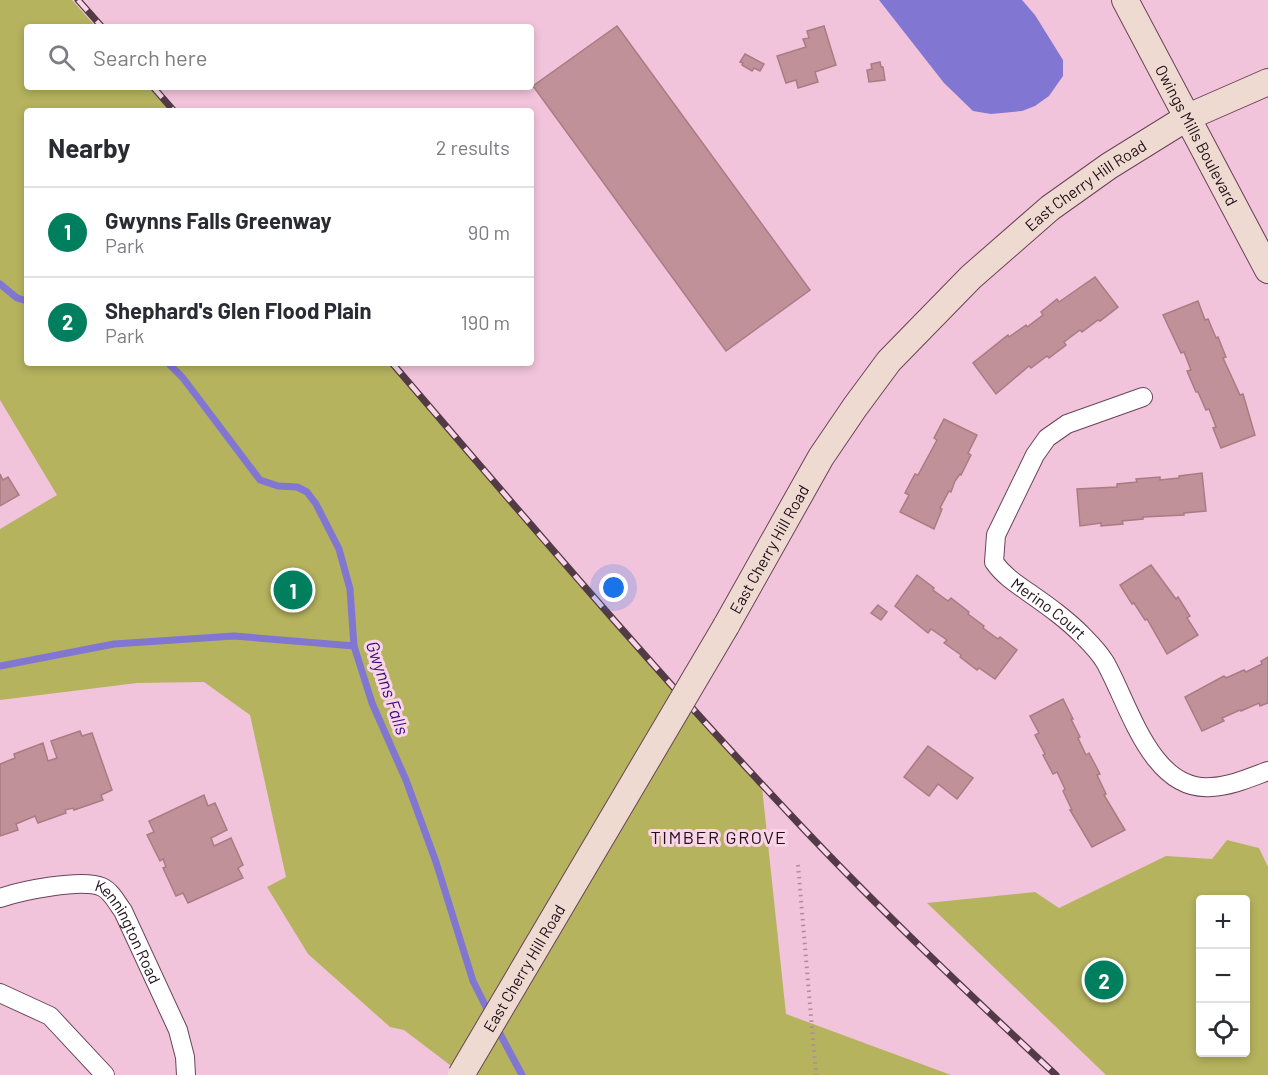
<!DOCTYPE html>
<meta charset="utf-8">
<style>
:root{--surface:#fff;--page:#f2f2f3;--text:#2b2b33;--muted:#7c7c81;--line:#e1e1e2;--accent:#007f5f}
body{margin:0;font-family:Barlow,sans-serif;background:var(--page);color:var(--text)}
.controls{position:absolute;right:18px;bottom:18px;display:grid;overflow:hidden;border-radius:6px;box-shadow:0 3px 9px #0003}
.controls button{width:54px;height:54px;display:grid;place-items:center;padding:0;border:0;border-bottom:2px solid var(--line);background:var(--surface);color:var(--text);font:30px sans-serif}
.you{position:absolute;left:614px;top:588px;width:21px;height:21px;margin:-15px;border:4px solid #fff;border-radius:50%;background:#1a73e8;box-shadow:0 0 0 9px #1a73e833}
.badge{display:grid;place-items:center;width:39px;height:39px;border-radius:50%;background:var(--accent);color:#fff;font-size:20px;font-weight:700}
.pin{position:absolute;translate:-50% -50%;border:3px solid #fff;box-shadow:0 2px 6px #0006}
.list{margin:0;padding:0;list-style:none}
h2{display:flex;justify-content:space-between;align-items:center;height:78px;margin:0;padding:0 24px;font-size:26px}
h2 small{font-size:20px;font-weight:400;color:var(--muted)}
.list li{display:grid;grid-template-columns:39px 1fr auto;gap:18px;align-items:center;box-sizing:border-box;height:90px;padding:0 24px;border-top:2px solid var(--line)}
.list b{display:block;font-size:22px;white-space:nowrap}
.list p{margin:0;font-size:20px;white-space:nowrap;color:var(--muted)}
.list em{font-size:20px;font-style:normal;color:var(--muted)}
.icon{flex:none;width:33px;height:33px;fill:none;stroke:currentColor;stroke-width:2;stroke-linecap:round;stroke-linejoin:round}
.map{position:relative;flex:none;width:1268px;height:1075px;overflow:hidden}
.search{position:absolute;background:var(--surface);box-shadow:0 3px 9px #0003;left:24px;top:24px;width:510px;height:66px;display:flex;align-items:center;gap:15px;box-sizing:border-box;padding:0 21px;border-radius:6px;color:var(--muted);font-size:22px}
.panel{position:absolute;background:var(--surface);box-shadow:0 3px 9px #0003;left:24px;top:108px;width:510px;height:258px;border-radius:6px}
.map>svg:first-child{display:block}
</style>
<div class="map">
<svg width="1268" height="1075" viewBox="0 0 1268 1075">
<rect width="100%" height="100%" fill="#f2c4db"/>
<g fill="#b5b35e" fill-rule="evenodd">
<path d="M0,0H72L96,27H27V87H149L170,111H27V363H392L639,651L762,787L786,1014L951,1075H463L404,1030L390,1027L308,954L267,887L286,877L250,715L204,682L137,683L0,700V529L57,495L0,400Z"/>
<path d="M1227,840L1259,848L1268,867V1075H1106L927,903L1035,892L1059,908L1166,856L1212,859ZM1200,900H1246V1052H1200Z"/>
</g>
<path fill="#8276d3" d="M879,0H1022L1035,15L1063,60V76L1049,96L1035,106L1022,111L991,114L973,111L944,83Z"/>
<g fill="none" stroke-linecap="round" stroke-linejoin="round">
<g stroke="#8276d3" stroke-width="7">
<path d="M0,284L17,298L27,301"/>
<path d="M168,363L183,378L260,480L278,486L297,487L307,492L316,504L339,549L350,589L354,646L372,703L406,780L436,862L473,981L490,1015"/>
<path d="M0,666L114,644L234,636L354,646"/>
<path d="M497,1028L522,1075"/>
</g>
</g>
<g fill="#c19199" stroke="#aa7b83" stroke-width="1.5">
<path d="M617,26L810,290L726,351L533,86Z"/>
<path d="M824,26L836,65L815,72L818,82L798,88L796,80L786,83L777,56L806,47L803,39L809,38L807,31Z"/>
<path d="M745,54L764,64L760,71L754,68L752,71L742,65L743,63L740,62Z"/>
<path d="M880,62L881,67H883L885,80L869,82L867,70L872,69L871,64Z"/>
<path d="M1095,277L1118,307L1100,321L1098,320L1082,332L1080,330L1064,342L1066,345L1049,358L1047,356L1031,368L1029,366L996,394L973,363L1008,335L1009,337L1026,325L1027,327L1043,315L1041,312L1057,299L1059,302Z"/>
<path d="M1198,301L1205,320L1208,319L1216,338L1218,337L1226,357L1223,358L1240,395L1243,394L1255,435L1221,448L1213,428L1216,427L1209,409L1206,410L1198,392H1196L1187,371L1191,370L1184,352L1181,353L1163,315Z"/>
<path d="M944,419L977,435L968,453L971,455L961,475L960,474L955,481L951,492L949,491L940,508L942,509L934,529L900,512L909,495L905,493L915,474L918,475L937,440L934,438Z"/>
<path d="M1202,473L1206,511L1184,513V515L1143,517V519L1122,521L1123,524L1101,526V523L1080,526L1077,489L1117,487V484L1137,482L1136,479L1160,477V480L1179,478V476Z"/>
<path d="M0,474L3,480L8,477L19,495L0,506Z"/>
<path d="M1151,565L1176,599L1178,597L1190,616L1187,618L1198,635L1167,654L1147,619L1145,620L1134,603L1132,604L1120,585Z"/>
<path d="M917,575L934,588L933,590L948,601L951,598L969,612L968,614L984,626L983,628L998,639L1000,637L1017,650L995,679L979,668L977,670L960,657L961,655L944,643L947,640L931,629L928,633L895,606Z"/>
<path d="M878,605L887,612L881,620L871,613Z"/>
<path d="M1268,657V703L1260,706L1259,703L1241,711L1240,710L1222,718L1224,721L1202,731L1185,697L1224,676L1226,678L1244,670L1246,672L1262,664L1261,661Z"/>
<path d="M1063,699L1073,719H1071L1080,737L1078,738L1086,755L1089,753L1100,774L1097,775L1106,794L1104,795L1125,830L1092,847L1070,810H1072L1063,791L1065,789L1057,772L1053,774L1043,755L1045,754L1035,735L1039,733L1030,716Z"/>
<path d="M80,731L82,736L92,733L112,790L101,795L103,800L74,810L73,808L65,810L66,813L38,823L35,816L16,824L18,830L0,836V764L15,758L14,754L43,743L48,761L57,758L51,741Z"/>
<path d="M928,746L973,778L957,799L938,784L929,796L904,777Z"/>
<path d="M204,795L208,806L215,803L227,830L211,838L214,846L231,838L243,865L238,868L243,878L188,903L183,893L176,896L163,868L166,867L163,859L160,861L147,835L154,832L149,821Z"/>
</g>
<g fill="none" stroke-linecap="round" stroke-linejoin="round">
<defs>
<g id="street">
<path id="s1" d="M1143,397L1067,424L1047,438L1035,455L996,535L994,562C1003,575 1015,583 1028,592C1048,606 1068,620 1085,638C1092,645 1100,654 1105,662C1129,704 1151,792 1211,787C1231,786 1249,778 1268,771"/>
<path id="s2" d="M0,898C20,891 82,878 102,887C111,891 117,903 123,911L178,1030L185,1057L186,1075"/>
<path d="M0,993L50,1016L105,1075"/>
</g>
<g id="secondary">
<path id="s3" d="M1125,0L1268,270"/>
<path id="s4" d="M726,626L821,457L855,407L889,361L971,277L1050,208L1109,166L1188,117L1268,82"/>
</g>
</defs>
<use href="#street" stroke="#6a4458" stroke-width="20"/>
<use href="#secondary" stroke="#6a4458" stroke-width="28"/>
<path stroke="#b08b9d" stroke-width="4" stroke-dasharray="1.5 4.5" stroke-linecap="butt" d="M798,865L816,1075"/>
<use href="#street" stroke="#fff" stroke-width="18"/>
<use href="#secondary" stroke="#eedad0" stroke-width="26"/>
<defs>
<g id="rail">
<path d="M78,0L102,27"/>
<path d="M153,87L174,111"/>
<path d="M392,363C526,519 659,676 800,825C882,912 969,994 1056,1075"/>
</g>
</defs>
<use href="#rail" stroke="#523b46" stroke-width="7"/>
<use href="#rail" stroke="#fad5e7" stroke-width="4.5" stroke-dasharray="14" stroke-linecap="butt"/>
<defs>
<g id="secondary-bridge">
<path id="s5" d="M461,1075L726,626"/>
</g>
</defs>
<use href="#secondary-bridge" stroke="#6a4458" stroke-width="28" stroke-linecap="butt"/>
<use href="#secondary-bridge" stroke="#eedad0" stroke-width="26"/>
</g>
<g text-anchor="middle" stroke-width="6" stroke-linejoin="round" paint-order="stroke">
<g font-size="16" fill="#1f0f17" stroke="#fad5e7">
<text dy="6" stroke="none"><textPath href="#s3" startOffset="153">Owings Mills Boulevard</textPath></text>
<text dy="6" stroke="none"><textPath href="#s4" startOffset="576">East Cherry Hill Road</textPath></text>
<text dy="6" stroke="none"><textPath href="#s4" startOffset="88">East Cherry Hill Road</textPath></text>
<text dy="6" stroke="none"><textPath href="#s1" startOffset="314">Merino Court</textPath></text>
<text dy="6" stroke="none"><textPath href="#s2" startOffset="156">Kennington Road</textPath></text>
<text dy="6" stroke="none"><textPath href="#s5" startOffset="124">East Cherry Hill Road</textPath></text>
</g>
<g font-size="18" font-style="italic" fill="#340c7f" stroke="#fad5e7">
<text transform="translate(387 688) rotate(71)" y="6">Gwynns Falls</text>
</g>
<g font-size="18" letter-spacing="1.5" fill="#1f0f17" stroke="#fad5e7">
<text x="719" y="844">TIMBER GROVE</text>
</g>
</g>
</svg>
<div class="controls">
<button>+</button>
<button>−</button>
<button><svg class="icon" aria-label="locate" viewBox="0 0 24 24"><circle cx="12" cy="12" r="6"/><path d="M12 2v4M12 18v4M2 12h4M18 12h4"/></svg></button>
</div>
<div class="you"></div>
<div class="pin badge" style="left:293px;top:590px">1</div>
<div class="pin badge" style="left:1104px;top:980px">2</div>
<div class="search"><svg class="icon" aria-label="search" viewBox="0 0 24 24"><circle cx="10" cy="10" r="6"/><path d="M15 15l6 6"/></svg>Search here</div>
<section class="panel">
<h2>Nearby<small>2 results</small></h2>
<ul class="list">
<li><span class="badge">1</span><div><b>Gwynns Falls Greenway</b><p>Park</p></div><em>90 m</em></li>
<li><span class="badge">2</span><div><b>Shephard's Glen Flood Plain</b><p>Park</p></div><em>190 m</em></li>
</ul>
</section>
</div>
